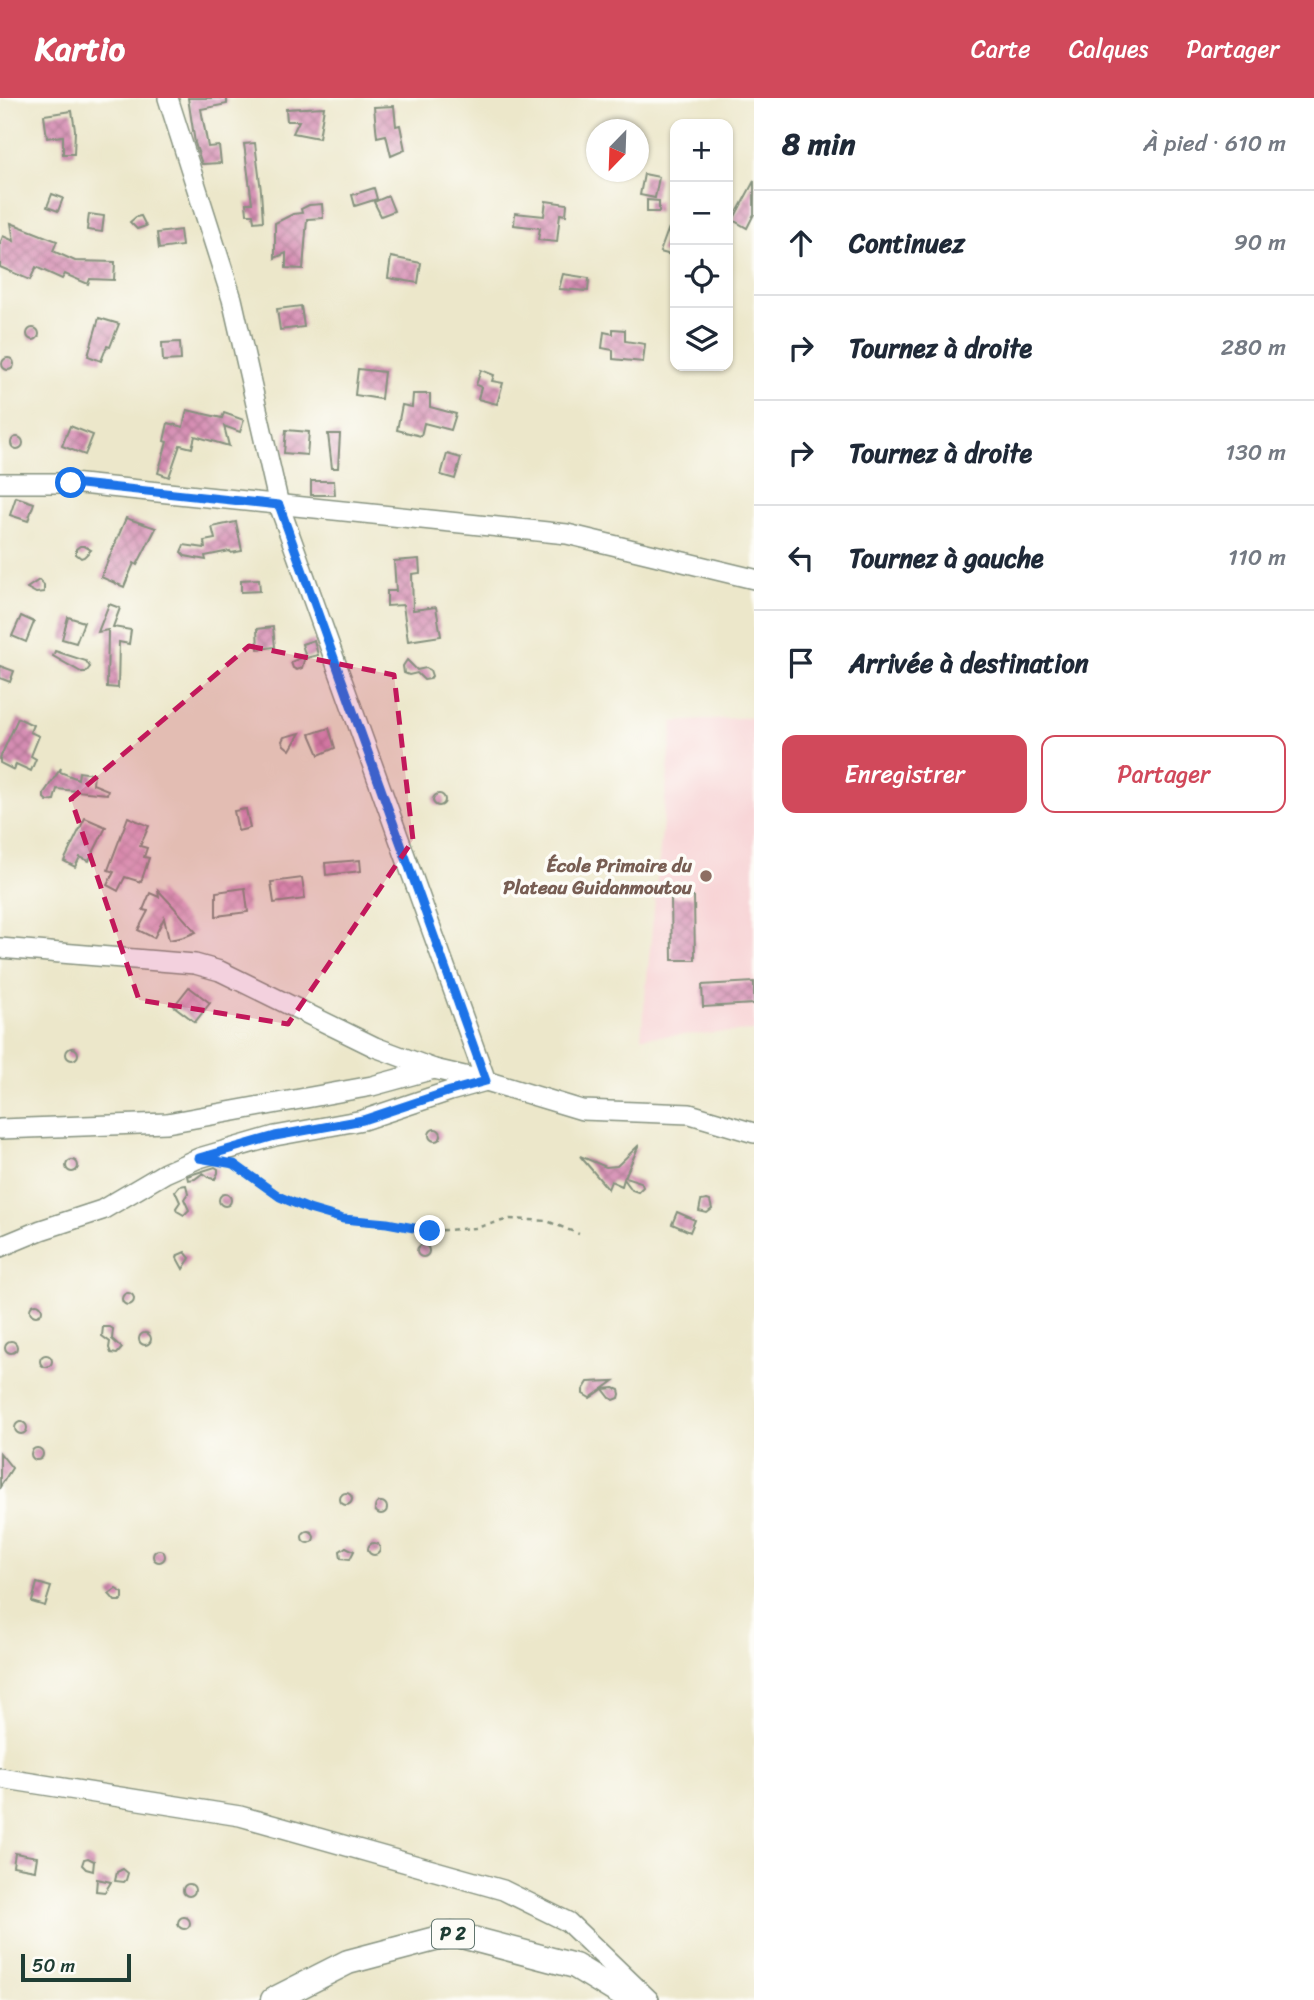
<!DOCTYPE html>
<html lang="fr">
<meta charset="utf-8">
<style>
:root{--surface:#fff;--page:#f6f6f7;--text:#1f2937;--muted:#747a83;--line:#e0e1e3;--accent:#d1495b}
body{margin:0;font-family:Sriracha,sans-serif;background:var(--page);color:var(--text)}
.controls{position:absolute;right:21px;top:21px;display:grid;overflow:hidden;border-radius:14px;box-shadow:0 2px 5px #0004}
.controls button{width:63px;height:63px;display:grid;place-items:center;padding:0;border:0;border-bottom:2px solid var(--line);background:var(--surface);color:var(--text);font:35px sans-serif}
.compass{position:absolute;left:586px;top:21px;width:63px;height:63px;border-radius:50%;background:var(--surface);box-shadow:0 2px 5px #0004;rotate:203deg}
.scale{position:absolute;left:21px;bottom:18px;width:110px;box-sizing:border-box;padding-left:7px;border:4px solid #1f3d34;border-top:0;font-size:19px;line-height:24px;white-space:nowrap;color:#1f3d34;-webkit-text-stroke:5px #fdfcf7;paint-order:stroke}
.stop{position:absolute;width:21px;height:21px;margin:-16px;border:5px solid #1a73e8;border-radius:50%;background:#fff}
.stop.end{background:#1a73e8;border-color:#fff;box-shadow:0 2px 7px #0008}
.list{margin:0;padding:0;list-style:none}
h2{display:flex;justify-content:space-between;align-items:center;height:91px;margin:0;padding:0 28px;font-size:30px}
h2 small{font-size:23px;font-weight:400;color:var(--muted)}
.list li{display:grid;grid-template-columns:46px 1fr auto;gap:21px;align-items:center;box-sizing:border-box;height:105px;padding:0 28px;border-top:2px solid var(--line)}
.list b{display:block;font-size:26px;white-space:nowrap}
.list em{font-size:23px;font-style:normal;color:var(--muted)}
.actions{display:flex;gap:14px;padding:21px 28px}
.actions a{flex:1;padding:16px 0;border:2px solid var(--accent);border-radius:14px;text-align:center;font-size:24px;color:var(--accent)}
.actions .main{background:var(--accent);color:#fff}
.icon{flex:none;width:38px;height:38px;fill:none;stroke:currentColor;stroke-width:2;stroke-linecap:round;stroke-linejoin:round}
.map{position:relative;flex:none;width:754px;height:1902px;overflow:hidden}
header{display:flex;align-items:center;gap:42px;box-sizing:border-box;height:98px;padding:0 35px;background:var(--accent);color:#fff}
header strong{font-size:33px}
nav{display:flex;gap:38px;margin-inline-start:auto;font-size:24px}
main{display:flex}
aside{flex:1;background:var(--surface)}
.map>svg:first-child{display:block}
</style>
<header>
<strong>Kartio</strong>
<nav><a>Carte</a><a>Calques</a><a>Partager</a></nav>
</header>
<main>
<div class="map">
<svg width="754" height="1902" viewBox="0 0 754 1902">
<defs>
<pattern id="building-cross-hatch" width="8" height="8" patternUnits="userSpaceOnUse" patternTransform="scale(1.75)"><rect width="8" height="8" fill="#d68db3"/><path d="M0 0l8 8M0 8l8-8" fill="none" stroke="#ad7492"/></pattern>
</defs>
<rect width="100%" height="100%" fill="#fdfcf7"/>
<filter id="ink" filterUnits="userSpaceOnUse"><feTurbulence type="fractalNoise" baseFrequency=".0143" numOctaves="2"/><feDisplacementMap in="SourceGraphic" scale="14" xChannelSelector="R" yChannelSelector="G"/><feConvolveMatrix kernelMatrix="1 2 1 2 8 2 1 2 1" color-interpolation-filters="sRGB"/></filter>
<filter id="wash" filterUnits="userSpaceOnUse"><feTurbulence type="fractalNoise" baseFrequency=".00686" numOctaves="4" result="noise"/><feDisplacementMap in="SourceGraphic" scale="28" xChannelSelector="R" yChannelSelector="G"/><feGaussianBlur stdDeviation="1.57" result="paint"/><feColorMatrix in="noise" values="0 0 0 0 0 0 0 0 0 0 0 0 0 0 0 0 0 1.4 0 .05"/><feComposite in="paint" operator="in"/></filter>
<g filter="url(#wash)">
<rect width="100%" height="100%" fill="#ece7ca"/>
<path fill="#f7cfd2" d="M754,619V933L641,939L673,624Z"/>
<g id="blocks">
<g fill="url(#building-cross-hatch)">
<path d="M188,0H227V6L201,11L208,49L219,48L221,65L202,66L195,45Z"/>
<path d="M394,8L396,28L400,27L405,52L391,58L386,37L377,39L374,9Z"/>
<path d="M324,9L319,40L293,35L299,23H287L286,11Z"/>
<path d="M72,13L75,32L74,56H63V38L47,40L44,17Z"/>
<path d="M255,45L261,93L263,123L254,124L253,116H247L246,105H252L244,46Z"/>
<path d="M644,76L659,79L655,100L640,97Z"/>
<path d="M754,83V116L747,130L733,122Z"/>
<path d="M374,90L377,101L355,108L352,97Z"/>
<path d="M52,96L63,100L58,113L47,109Z"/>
<path d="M388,98L394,113L381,118L374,104Z"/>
<path d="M647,102L659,103V114H647Z"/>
<path d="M546,103L567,106L566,117L560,116L557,144L538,142L540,130L514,127L515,115L544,118Z"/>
<path d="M322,106L323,120L307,121L303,171L286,170V155L275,160V125L293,116L302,115L301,111L309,107Z"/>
<path d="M89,116L104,118L102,134L87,132Z"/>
<path d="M141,118L146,128L137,131L130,124L136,119Z"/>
<path d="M11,125L57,143L53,153L75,163L115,164L114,182L90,181L88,186L65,176L62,181L36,169L30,182L0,169V146L3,138L14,143Z"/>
<path d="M180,132L182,148L159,151L157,135Z"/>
<path d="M668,132L675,154V158L660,154Z"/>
<path d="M391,159L421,165L418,185L388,180Z"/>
<path d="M563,176L589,180L588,193L559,191Z"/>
<path d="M301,208L304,229L280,232L277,211Z"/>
<path d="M99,220L119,226L110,249L107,248L101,263L88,258Z"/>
<circle cx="33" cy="236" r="6"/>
<path d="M613,231L625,232V243L645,246L643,264L613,261V252L602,250L604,234L613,236Z"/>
<path d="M180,244L181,262L163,263L162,245Z"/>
<circle cx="8" cy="266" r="6"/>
<path d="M358,271L384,274L381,301L355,297Z"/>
<path d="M481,272L494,277L492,283L503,285L497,306L478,301L481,289L476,287Z"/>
<path d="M413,296H430V309L456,316L451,332L424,325L421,338L397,332L402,307L412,309Z"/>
<path d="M187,312L222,320L224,315L244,322L240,334L224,328L229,348L195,338L192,350L180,347L169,379L158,375L167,344L164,343L168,325L183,329Z"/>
<path d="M70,328L93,337L85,357L62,348Z"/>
<path d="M286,332L309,334L307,357L284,355Z"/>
<path d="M328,336H340L338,370H332Z"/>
<circle cx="17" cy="345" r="6"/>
<path d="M447,356L461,360L455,381L441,377Z"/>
<path d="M311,383H334L335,397H311Z"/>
<path d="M16,399L34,405L28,423L10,417Z"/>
<path d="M126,420L156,430L137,467L134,465L124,489L101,479Z"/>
<path d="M236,424L242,453L231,455L230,453L205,458L206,462L185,458L181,454L184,447L205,450L204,443L215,441L212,429Z"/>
<path d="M80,448H84L91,452L84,459L81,460L76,456V451Z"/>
<path d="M419,461L420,475L412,476L413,512L436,509L441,538L408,543L403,507L387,508V493H396L394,463Z"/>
<path d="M259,481L260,493L241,494V482Z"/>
<path d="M39,482L44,487V494L36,495L27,490Z"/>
<path d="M109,506L120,510L113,529L131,532L129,546L119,544L118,590L107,589L108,532L98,534Z"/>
<path d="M21,518L34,524L26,544L12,538Z"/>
<path d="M68,519L84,524L76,545L62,541Z"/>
<path d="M273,529L275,549L258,551L257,531Z"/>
<path d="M314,542L318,557L306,560L302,546Z"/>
<path d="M55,553L86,563L90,569L86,574H81L53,558Z"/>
<path d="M305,558L302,570L297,572L293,570L291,564Z"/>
<path d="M407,562L417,572L426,570L430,572L432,578L430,581L424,582L417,575L409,577L404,575L403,568Z"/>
<path d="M0,568L14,573L10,584L0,580Z"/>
<path d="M18,620L33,627L30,634L39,638L31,658L36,661L31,673L16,666L14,672L0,665V660Z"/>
<path d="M329,630L335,650L319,657L310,636Z"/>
<path d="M300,635L290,652L284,647L282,643L284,639Z"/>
<path d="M61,670L60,674L78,681L79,674L94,676L93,686L108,692L107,696L57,691L54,702L47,703L44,700V695Z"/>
<circle cx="439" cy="702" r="6"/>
<path d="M246,711L250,730L238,733L234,713Z"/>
<path d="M128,719L149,728L140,748L147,750L144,759L149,760L141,784L125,779L118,793L107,787L114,774L108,772Z"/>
<path d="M85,720L106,729L89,763L80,759L75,769L64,763Z"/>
<path d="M360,762L361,773L326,777L325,765Z"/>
<path d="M302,780L305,801L274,805L271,784Z"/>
<path d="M245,790L248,814L216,818V794Z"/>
<path d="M158,792L171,806L196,834L184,839L169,842L164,820L154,840L138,832L148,813L143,812L150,795L159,799Z"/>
<path d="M671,799H694L695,862H672Z"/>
<path d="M754,884V906L703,909L702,887Z"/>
<path d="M189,889L210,905L195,924L174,908Z"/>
<circle cx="72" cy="956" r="6"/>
<circle cx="435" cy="1037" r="6"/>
<path d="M639,1047L625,1079L641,1084L643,1089L638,1094L632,1092L624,1081L622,1088L611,1083L608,1091L580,1058L606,1069L617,1068Z"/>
<circle cx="72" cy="1068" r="6"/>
<path d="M215,1069L218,1071V1075L215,1081L210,1080L203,1075L195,1081L188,1082L187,1078Z"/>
<path d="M186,1087L188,1095L184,1101L189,1112L184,1117L177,1113L176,1110L180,1104L175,1093L179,1088Z"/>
<circle cx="225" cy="1102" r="6"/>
<path d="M707,1102L710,1103L712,1111L707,1115L699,1113L701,1103Z"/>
<path d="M677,1114L695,1122L690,1134L672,1126Z"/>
<circle cx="423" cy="1153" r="6"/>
<path d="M185,1154L190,1160L183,1171L177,1160L178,1157Z"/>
<circle cx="128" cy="1201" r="6"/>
<circle cx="36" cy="1212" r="6"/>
<path d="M103,1229H110L113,1231L112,1241L122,1250L117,1256L111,1255L109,1250L110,1244L102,1238Z"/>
<circle cx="145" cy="1241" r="6"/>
<circle cx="11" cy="1249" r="6"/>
<circle cx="46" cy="1263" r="6"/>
<path d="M614,1283L590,1300L583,1296V1292L588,1284Z"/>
<path d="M614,1290L619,1292L620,1296L619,1300L614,1302L610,1300L603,1291Z"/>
<circle cx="21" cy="1330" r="6"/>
<circle cx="37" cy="1356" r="6"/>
<path d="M0,1355L12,1370L0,1389Z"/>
<circle cx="346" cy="1401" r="6"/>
<circle cx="381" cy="1410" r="6"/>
<circle cx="308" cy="1439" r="6"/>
<circle cx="374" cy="1451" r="6"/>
<path d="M346,1449L354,1453L350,1461L341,1460L340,1453Z"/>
<circle cx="159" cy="1458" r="6"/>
<path d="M37,1485L51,1489L45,1508L32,1504Z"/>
<path d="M116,1491L123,1495V1500L120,1503H115L109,1496Z"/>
<path d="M15,1755L37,1759L35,1772L13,1768Z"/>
<path d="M88,1760L94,1763L93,1773L86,1771L82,1767L84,1761Z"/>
<path d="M123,1771L128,1775L126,1782L124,1784L115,1783L117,1774Z"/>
<path d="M97,1781L111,1784L105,1794L96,1793Z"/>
<circle cx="189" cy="1792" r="6"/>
<circle cx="184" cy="1825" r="6"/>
</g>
</g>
</g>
<g filter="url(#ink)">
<use href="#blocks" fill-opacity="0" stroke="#86927f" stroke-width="2"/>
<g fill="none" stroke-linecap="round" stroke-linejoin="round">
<defs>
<g id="minor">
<path d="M0,385H71L567,436L754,481"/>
<path d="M0,850L195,866L220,873L375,949L434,971L486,983L582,1012L690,1016L754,1035"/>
<path d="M0,1031L167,1025L372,988L434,971"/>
<path d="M0,1149L41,1132L102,1112L165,1075L199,1060L275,1038L363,1022L450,993L486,983L279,407L232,201L168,0"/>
<path d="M0,1680L240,1718L503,1792L568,1824L649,1902"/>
</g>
<path id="major" d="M273,1902L348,1864L454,1836L575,1868L631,1902"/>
</defs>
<use href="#minor" stroke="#86927f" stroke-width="22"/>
<use href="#major" stroke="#86927f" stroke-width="27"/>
<path stroke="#86927f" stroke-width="2.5" stroke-dasharray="5 5" stroke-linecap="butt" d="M236,1067L280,1099L308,1111L343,1120L386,1125L431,1133L475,1130L510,1121L547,1123L579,1136"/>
<use href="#minor" stroke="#fff" stroke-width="19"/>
<use href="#major" stroke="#fff" stroke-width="24"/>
</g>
</g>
<g fill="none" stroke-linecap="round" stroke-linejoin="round" filter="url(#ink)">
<path stroke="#1a73e8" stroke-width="9" d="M71,385L279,407L486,983L450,993L363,1022L275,1038L199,1060L234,1066L280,1099L309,1111L343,1121L387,1125L430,1133"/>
</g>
<path fill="#c2185b" fill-opacity="0.2" stroke="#c2185b" stroke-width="5" stroke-dasharray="14 9" stroke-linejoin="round" d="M249,548L394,577L413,742L288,926L139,902L71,701Z"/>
<circle fill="#8d6e63" stroke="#fdfcf7" stroke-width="2.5" cx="706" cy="778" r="7"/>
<g text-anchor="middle" stroke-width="7" stroke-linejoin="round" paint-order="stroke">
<rect fill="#fdfcf7" stroke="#62766e" stroke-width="2" x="432" y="1821.5" width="42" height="29" rx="5"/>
<g font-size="18" font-weight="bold" fill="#1f3d34">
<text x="453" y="1842">P 2</text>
</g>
<g font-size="19" font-weight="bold" fill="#785e54" stroke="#fdfcf7" text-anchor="end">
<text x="692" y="774">École Primaire du<tspan x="692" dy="22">Plateau Guidanmoutou</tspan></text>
</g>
</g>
</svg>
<div class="controls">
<button>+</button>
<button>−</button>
<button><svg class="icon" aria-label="locate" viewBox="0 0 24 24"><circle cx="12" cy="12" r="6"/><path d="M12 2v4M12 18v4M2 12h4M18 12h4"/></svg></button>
<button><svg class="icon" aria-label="layers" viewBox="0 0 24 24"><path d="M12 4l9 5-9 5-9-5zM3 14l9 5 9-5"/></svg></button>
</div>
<svg class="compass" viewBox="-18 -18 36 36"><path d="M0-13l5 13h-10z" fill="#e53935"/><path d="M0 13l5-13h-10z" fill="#747a83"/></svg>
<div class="scale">50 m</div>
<div class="stop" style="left:71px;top:385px"></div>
<div class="stop end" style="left:430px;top:1133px"></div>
</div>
<aside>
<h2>8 min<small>À pied · 610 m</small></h2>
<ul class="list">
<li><svg class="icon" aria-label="ahead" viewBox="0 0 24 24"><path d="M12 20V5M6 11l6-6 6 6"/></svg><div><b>Continuez</b></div><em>90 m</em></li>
<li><svg class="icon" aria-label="right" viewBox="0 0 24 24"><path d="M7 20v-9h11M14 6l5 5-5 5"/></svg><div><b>Tournez à droite</b></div><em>280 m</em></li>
<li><svg class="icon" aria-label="right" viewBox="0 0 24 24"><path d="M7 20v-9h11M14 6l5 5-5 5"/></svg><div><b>Tournez à droite</b></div><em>130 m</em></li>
<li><svg class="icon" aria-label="left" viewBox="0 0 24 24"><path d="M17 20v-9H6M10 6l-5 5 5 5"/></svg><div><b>Tournez à gauche</b></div><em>110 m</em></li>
<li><svg class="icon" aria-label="arrive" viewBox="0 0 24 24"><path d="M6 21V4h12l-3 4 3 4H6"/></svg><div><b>Arrivée à destination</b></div></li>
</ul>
<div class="actions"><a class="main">Enregistrer</a><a>Partager</a></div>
</aside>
</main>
